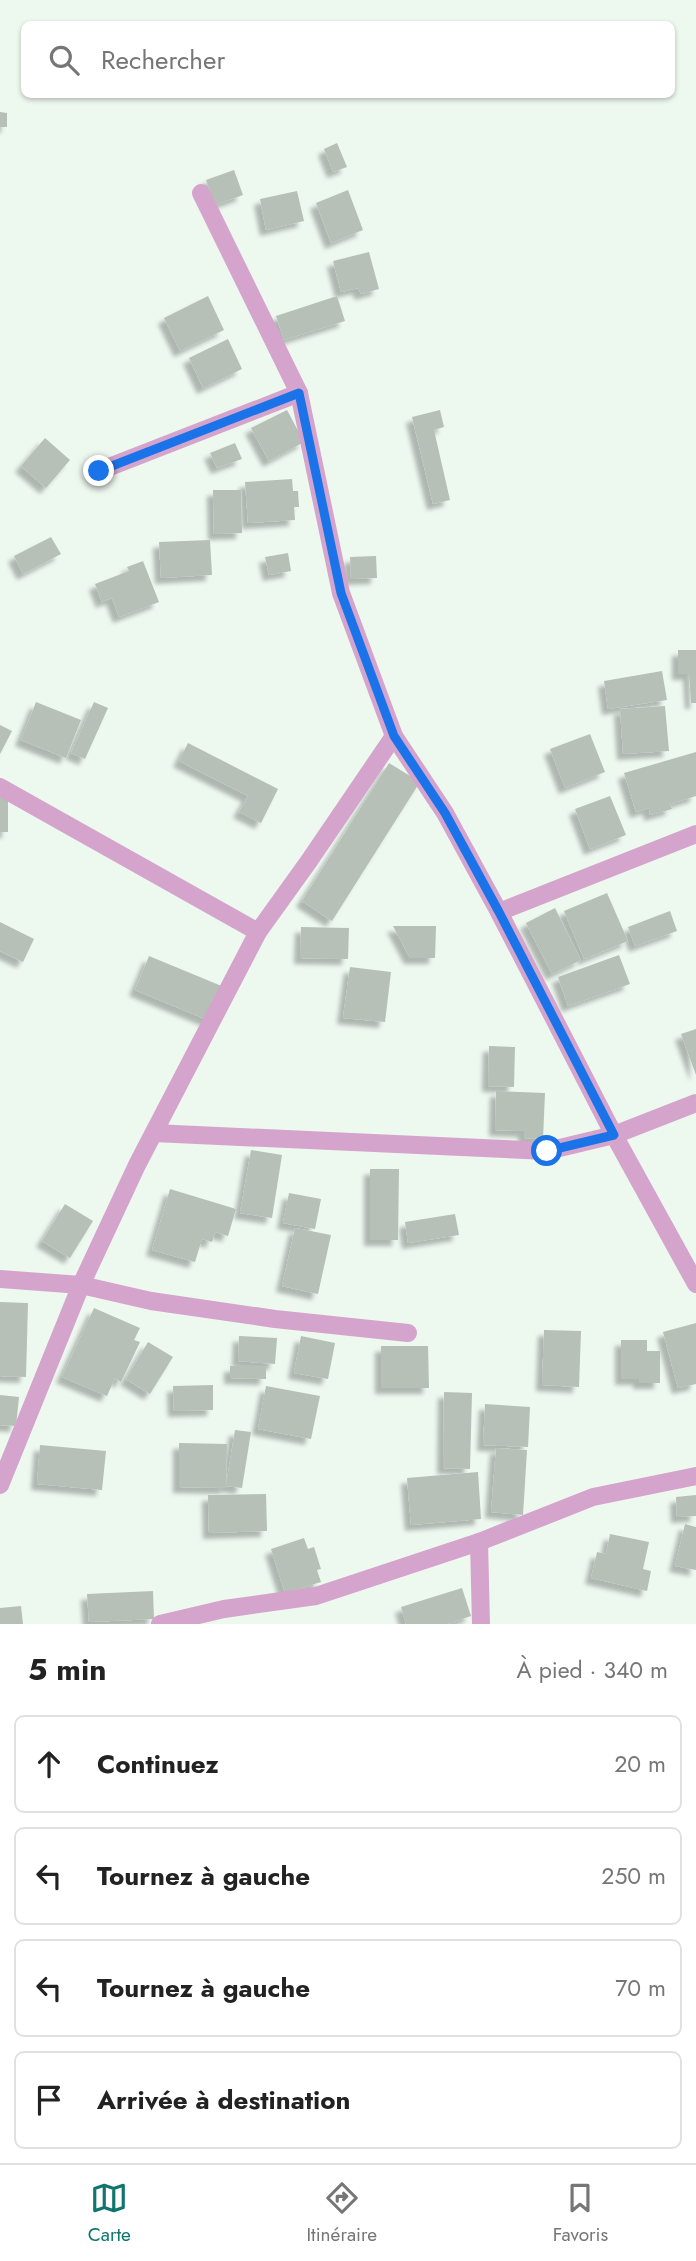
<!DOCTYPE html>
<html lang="fr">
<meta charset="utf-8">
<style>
:root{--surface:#fff;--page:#f2f2f2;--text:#222;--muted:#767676;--line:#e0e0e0;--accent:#0f766e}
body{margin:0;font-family:Jost,sans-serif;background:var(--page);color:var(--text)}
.stop{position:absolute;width:21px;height:21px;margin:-16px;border:5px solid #1a73e8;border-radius:50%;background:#fff}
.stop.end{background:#1a73e8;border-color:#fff;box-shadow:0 2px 7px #0008}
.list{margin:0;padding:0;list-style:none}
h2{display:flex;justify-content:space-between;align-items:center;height:91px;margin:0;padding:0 28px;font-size:30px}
h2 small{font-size:23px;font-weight:400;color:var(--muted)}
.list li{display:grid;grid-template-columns:46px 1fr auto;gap:21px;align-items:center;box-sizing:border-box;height:98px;margin:0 14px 14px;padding:0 14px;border:2px solid var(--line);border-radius:10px}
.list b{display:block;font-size:26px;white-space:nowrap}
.list em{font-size:23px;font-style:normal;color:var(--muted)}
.icon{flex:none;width:38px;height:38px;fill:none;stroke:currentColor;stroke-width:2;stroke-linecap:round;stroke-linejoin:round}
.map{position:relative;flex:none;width:696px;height:1624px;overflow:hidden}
.search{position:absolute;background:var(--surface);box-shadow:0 2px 5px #0004;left:21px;right:21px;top:21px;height:77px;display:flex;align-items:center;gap:18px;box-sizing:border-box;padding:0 24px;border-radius:10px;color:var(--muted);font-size:26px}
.sheet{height:539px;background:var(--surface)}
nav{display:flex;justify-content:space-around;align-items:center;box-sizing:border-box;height:98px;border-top:2px solid var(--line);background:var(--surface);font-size:19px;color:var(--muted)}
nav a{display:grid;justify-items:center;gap:4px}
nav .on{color:var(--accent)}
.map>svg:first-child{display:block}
</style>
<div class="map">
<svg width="696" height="1624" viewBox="0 0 696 1624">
<defs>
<filter id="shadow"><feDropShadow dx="-6" dy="6" stdDeviation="2" flood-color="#0004"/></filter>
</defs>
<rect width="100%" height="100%" fill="#edf8ef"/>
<g fill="#b6c0b7" filter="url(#shadow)">
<path d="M0,112L7,113V127H0Z"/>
<path d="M337,143L347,167L333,172L324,149Z"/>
<path d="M234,170L243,195L215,205L206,180Z"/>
<path d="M348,190L363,230L331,243L316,203Z"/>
<path d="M297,191L304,221L266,230L260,199Z"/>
<path d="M369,252L379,289L361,294L358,288L341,292L333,261Z"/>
<path d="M208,296L224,330L180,351L164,318Z"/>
<path d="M337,296L345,321L284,340L276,316Z"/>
<path d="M228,339L242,369L203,388L189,358Z"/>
<path d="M287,410L304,442L269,461L251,428Z"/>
<path d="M440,410L444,427L434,430L450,500L433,504L412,417Z"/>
<path d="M45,438L70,460L46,488L21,466Z"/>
<path d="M235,443L242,459L217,468L210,453Z"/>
<path d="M292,479L293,491H298L299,507H294L295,520L248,523L245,482Z"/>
<path d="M213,490H241L242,533L214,534Z"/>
<path d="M51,537L61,554L23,574L14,556Z"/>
<path d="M210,540L212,575L161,578L159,542Z"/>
<path d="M288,553L291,571L269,575L265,557Z"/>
<path d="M376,556L377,578L351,579L350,557Z"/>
<path d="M143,561L159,602L119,617L112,598L102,602L95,584L129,571L127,567Z"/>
<path d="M678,650H696V703H691L689,674H678Z"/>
<path d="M662,671L667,700L608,709L604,681Z"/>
<path d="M36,702L81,720L66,758L21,740Z"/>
<path d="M94,702L108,708L85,759L71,753Z"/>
<path d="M665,706L669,751L623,754L620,709Z"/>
<path d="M0,725L12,731L0,754Z"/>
<path d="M590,734L605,772L565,788L550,749Z"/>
<path d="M188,743L278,789L261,823L239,812L248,796L179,761Z"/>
<path d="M696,752V796L670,804L672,809L650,815L649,808L636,812L624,773Z"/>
<path d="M389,763L420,782L332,921L302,901Z"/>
<rect x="0" y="793" width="8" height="39"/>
<path d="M610,796L626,835L590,849L575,809Z"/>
<path d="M607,893L628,941L584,959L564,911Z"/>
<path d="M555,908L581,960L552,974L526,923Z"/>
<path d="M670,911L677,931L635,946L628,927Z"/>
<path d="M0,922L34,939L23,962L0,951Z"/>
<path d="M393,926H436L435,958H410Z"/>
<path d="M301,927L349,928L348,959L300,958Z"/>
<path d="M619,955L630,984L568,1006L558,977Z"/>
<path d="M149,956L224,987L210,1021L135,990Z"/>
<path d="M350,967L391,972L385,1022L343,1018Z"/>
<path d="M696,1029V1075L681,1034Z"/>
<path d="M489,1046L515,1047L514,1087L488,1086Z"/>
<path d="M496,1091L545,1093L543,1139L524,1138V1131L495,1130Z"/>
<path d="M251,1150L282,1155L272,1218L240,1213Z"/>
<path d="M370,1169H399L398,1240H370Z"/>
<path d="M170,1189L236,1209L228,1236L215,1232L212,1242L202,1239L195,1262L152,1250Z"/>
<path d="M289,1193L321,1199L315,1229L283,1223Z"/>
<path d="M65,1204L93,1221L70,1258L42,1241Z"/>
<path d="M455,1214L459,1235L408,1243L405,1222Z"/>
<path d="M295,1228L331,1235L318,1294L282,1286Z"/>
<path d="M0,1302L28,1303L26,1377L0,1376Z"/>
<path d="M94,1308L140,1328L134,1340L140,1342L121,1382L115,1378L107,1396L62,1377Z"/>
<path d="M696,1323V1384L678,1388L663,1332Z"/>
<path d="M544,1330L581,1331L579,1387L542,1385Z"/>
<path d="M239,1336L277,1338L275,1364L238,1361Z"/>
<path d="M301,1336L335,1343L328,1379L294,1373Z"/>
<path d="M621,1340H647V1351H660V1383H639V1379H621Z"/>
<path d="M148,1342L173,1357L150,1394L126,1379Z"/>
<path d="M381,1346H428L429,1388H381Z"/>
<path d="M230,1366H266V1379L230,1378Z"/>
<path d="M213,1385V1410L174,1411L173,1386Z"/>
<path d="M266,1386L320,1396L311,1439L258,1429Z"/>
<path d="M444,1392L472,1393L470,1469L443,1468Z"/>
<path d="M0,1395L19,1397L16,1426L0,1425Z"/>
<path d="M485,1404L530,1407L528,1447L483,1445Z"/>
<path d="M235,1430L251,1432L242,1488L226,1486Z"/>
<path d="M179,1443L227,1444L226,1488L179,1487Z"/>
<path d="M40,1445L106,1451L102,1490L37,1484Z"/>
<path d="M496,1448L527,1450L523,1515L491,1512Z"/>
<path d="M478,1472L481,1519L411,1525L407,1478Z"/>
<path d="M266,1494L267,1531L209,1533L208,1495Z"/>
<path d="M696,1495V1516L677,1517L676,1497Z"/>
<path d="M685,1524L696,1527V1570L675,1566Z"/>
<path d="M610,1534L649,1542L643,1569L651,1571L647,1591L591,1578L597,1552L606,1554Z"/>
<path d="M304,1538L308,1549L314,1547L321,1569L317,1570L321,1582L285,1593L271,1549Z"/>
<path d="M462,1588L471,1616L447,1624H406L401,1607Z"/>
<path d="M153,1591L154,1619L89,1622L87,1594Z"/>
<path d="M21,1606L23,1624H0V1608Z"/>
</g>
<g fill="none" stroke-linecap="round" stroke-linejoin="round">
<g stroke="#d5a4cc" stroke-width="18">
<path d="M201,193L299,393L341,593L394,736"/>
<path d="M99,471L299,393"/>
<path d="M0,787L258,932"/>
<path d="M499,912L696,834"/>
<path d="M154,1133L547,1151L614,1135L696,1103"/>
<path d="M0,1279L81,1285L151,1301L275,1319L408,1333"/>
<path d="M0,1485L81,1285L137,1165L258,932L309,861L394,736L445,813L499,912L614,1135L696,1284"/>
<path d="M479,1542L481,1624"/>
<path d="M160,1624L224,1609L316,1596L479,1542L593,1497L696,1476"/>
</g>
</g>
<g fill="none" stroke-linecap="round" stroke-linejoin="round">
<path stroke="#1a73e8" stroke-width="9" d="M99,471L299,393L341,593L394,736L445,813L499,912L614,1135L547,1151"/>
</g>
</svg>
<div class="stop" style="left:547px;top:1151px"></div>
<div class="stop end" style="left:99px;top:471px"></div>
<div class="search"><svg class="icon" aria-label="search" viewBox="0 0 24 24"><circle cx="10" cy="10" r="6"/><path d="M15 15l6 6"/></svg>Rechercher</div>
</div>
<section class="sheet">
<h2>5 min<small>À pied · 340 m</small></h2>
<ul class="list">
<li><svg class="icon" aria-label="ahead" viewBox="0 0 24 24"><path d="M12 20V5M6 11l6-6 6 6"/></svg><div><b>Continuez</b></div><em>20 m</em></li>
<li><svg class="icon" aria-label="left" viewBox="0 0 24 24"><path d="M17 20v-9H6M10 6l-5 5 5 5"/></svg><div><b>Tournez à gauche</b></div><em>250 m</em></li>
<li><svg class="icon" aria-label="left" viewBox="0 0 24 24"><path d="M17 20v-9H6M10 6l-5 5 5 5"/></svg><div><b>Tournez à gauche</b></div><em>70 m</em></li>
<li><svg class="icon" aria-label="arrive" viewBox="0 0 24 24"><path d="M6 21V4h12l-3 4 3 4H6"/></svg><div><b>Arrivée à destination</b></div></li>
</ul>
</section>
<nav>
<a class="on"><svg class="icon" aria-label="map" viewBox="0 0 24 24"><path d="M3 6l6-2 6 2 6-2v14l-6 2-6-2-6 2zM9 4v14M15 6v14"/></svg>Carte</a>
<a><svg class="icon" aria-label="directions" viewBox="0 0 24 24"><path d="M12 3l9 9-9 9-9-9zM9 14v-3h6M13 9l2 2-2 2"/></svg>Itinéraire</a>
<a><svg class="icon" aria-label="saved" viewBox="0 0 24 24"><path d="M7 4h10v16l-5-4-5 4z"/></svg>Favoris</a>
</nav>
